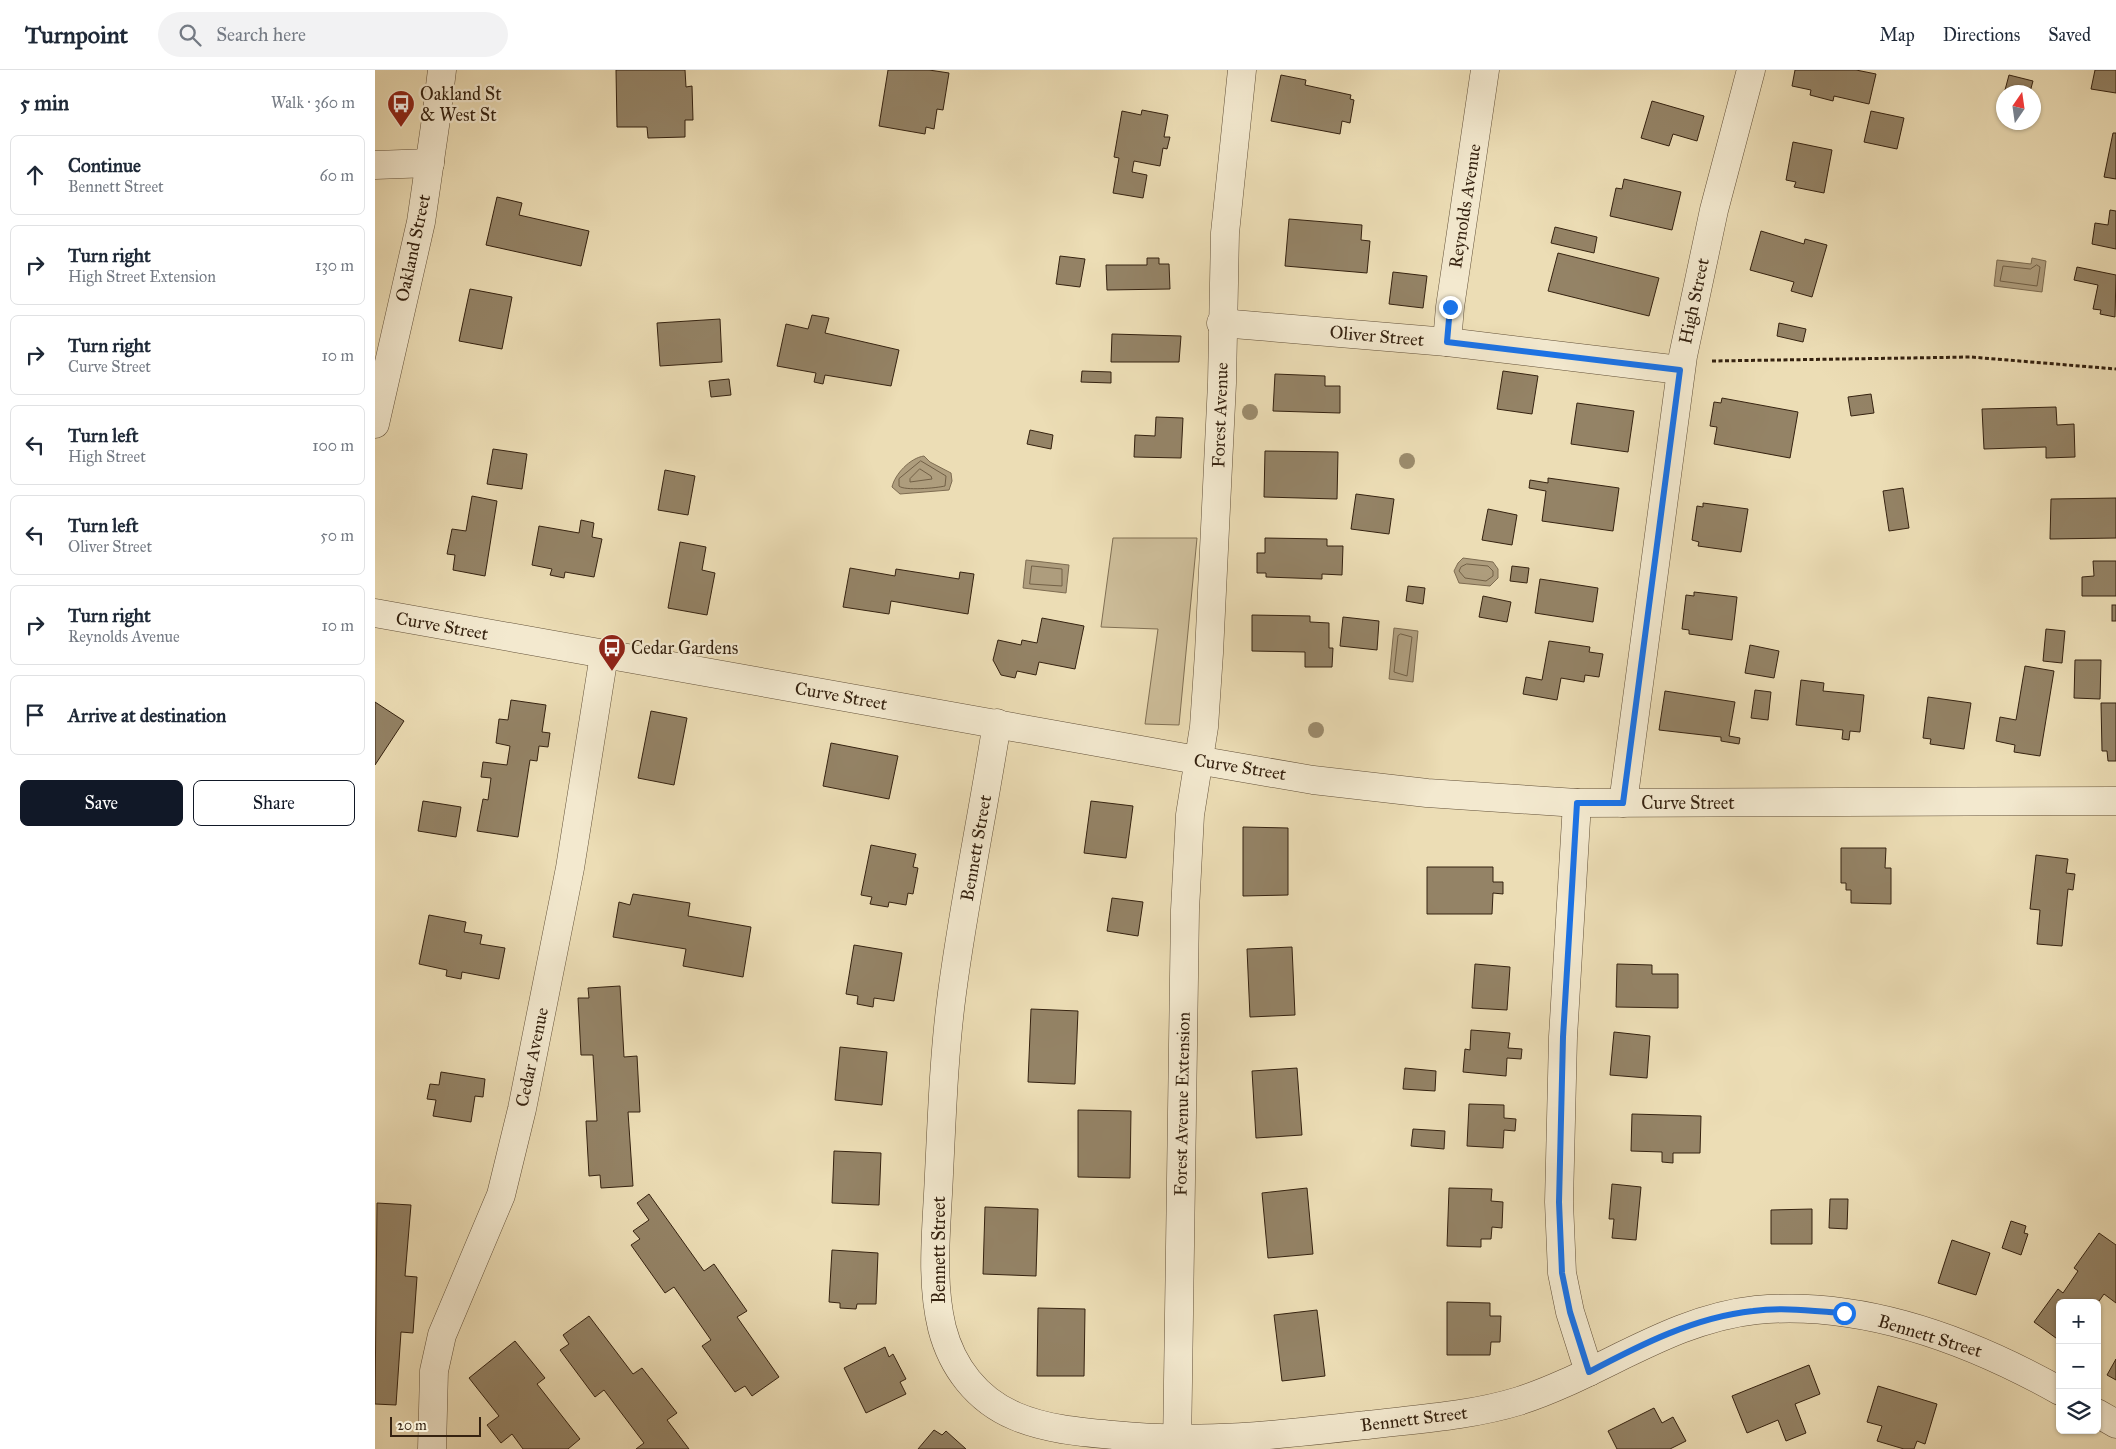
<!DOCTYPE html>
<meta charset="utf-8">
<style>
:root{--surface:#fff;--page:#f2f2f3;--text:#1f2937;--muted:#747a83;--line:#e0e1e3;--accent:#111827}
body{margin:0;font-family:"IM FELL Great Primer",serif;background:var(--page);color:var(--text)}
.controls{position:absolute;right:15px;bottom:15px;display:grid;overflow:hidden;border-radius:8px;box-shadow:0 1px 4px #0004}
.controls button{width:45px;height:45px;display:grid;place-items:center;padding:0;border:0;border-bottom:1px solid var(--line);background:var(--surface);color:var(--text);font:25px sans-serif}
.compass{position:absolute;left:1621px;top:15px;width:45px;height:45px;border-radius:50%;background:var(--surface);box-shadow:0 1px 4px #0004;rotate:13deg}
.scale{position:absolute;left:15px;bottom:12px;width:91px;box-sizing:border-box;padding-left:5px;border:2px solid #352210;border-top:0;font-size:14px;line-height:18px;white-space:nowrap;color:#352210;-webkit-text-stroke:4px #f3e9cf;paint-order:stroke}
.stop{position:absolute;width:15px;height:15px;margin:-11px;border:4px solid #1a73e8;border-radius:50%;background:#fff}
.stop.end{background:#1a73e8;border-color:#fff;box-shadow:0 1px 5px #0008}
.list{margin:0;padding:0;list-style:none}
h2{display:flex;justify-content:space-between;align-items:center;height:65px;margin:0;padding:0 20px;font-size:21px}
h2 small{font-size:16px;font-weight:400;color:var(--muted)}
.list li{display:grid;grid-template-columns:32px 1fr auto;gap:15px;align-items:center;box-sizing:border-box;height:80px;margin:0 10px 10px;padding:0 10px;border:1px solid var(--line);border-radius:8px}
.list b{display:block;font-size:19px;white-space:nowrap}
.list p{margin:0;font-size:16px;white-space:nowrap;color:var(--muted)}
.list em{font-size:16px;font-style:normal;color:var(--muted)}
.actions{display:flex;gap:10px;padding:15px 20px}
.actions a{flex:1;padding:11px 0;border:1px solid var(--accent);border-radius:8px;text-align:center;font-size:18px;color:var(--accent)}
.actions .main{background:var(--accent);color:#fff}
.icon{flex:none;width:28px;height:28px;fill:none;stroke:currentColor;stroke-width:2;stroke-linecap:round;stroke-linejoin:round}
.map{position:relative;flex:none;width:1741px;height:1379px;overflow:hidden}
header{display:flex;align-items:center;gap:30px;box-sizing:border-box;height:70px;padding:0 25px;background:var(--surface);border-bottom:1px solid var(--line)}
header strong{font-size:24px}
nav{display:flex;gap:28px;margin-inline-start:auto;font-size:18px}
.search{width:350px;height:45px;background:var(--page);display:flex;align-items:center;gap:12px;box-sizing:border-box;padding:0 18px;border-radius:28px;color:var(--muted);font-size:19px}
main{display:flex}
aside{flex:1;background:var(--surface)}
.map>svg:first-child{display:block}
</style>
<header>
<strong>Turnpoint</strong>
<div class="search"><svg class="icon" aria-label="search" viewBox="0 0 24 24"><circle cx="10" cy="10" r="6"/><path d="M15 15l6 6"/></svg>Search here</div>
<nav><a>Map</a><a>Directions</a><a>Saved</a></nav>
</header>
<main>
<aside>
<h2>5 min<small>Walk · 360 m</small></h2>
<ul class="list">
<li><svg class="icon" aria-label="ahead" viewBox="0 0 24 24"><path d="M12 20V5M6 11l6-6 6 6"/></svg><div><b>Continue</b><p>Bennett Street</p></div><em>60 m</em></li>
<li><svg class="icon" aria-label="right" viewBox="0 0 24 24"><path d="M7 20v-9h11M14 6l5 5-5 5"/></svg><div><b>Turn right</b><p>High Street Extension</p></div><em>130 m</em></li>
<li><svg class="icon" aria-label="right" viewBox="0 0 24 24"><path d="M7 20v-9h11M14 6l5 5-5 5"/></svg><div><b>Turn right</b><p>Curve Street</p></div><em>10 m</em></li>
<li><svg class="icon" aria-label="left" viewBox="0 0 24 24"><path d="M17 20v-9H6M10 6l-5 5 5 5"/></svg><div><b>Turn left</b><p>High Street</p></div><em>100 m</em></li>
<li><svg class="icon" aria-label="left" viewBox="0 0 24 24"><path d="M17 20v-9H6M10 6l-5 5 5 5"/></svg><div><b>Turn left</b><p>Oliver Street</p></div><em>50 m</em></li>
<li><svg class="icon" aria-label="right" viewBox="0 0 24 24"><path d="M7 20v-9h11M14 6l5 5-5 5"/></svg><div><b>Turn right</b><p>Reynolds Avenue</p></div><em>10 m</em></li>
<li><svg class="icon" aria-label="arrive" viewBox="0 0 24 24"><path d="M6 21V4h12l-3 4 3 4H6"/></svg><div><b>Arrive at destination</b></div></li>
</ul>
<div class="actions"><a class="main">Save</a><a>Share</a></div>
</aside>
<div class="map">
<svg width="1741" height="1379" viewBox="0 0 1741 1379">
<rect width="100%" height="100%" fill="#ecddb5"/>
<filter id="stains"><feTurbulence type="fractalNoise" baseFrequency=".004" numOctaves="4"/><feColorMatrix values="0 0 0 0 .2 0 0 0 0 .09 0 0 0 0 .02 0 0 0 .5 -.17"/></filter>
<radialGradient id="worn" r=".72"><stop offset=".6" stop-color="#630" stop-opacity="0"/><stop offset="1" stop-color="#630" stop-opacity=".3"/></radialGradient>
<path fill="#cdbd99" stroke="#817054" d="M738,468H822L804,655L770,654L783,559L726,557Z"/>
<g fill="#ae9d7d" stroke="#7e6c51">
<path d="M1657,188L1671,191L1667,222L1619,216L1622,190L1656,194Z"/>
<path d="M549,386L555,392L576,403L577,411L574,420L525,424L517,417C520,404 535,388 549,386Z"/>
<path d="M1088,488L1118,492L1123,499V508L1115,516L1084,513L1079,501L1083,493Z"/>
<path d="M651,490L694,495L691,523L648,518Z"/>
<path d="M1019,558L1043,561L1038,612L1014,609Z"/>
</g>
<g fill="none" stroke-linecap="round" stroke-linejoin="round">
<g stroke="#726046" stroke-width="1">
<path d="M1662,195L1665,197L1662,216L1625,211L1628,196L1655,199Z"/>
<path d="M546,391L571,406L570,416C562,418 529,421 524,416V409Z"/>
<path d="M545,399L556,406L557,409L535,412V409Z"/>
<path d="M1092,494L1113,496L1118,501V506L1111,511L1090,508L1084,501L1086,497Z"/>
<path d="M657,496L687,499V516L655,514Z"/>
<path d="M1026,564L1037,567L1032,606L1019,602L1023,566Z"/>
</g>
</g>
<g fill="#948366" stroke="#352210">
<path d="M241,0H310L311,17L317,16L318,50H310V67L273,68L272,57H242Z"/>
<path d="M513,0H554L574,3L568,40L562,39L559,59L551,57L550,64L504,56Z"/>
<path d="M1420,0H1481L1501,4L1494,34L1459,26L1458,31L1435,25L1436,20L1417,16Z"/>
<path d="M1720,0H1741V23L1716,19Z"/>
<path d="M906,5L931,10L930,15L976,25L975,29L979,30L975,53L967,51L965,64L896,51Z"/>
<path d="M1634,5L1658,11L1655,22L1630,20Z"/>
<path d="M1277,31L1329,46L1322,71L1298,64L1294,76L1266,68Z"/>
<path d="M767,40L793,45L789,67H795L792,79L788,78L785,96L759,91L757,102L772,105L768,128L738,123L744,88L739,87L747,41L766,45Z"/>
<path d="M1496,41L1529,48L1522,79L1489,72Z"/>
<path d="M1738,63H1741V109L1729,107Z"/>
<path d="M1418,72L1457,80L1449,123L1419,117L1421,112L1411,110Z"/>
<path d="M1249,109L1306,122L1297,160L1235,146L1241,118L1247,119Z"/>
<path d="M122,127L147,133L144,145L214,161L206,196L111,175Z"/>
<path d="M1735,140L1741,141V179L1717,174L1720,153L1733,155Z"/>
<path d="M914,149L987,155L986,170L995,171L992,203L910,196Z"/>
<path d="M1180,157L1222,167L1219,183L1176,173Z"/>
<path d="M1386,161L1429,174L1430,169L1452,175L1437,227L1416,221L1419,212L1375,200Z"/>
<path d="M1183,183L1284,208L1274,246L1173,221Z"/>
<path d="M685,186L710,189L705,217L681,214Z"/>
<path d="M772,188H784V194H794L795,219L732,220L731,195H772Z"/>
<path d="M1702,197L1741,205L1740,247L1725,244L1726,240L1718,239L1723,215L1699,210Z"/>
<path d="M1018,202L1052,206L1048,238L1014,234Z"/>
<path d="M95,219L137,227L127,279L84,271Z"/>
<path d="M437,245L454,248L450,263L524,280L516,316L450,305L448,314L439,312L441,303L402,296L411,254L433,259Z"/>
<path d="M345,249L347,292L285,296L282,253Z"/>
<path d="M1404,253L1431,259L1428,272L1402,266Z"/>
<path d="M737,264L806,266L804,292H736Z"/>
<path d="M707,301L736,302V313L706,312Z"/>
<path d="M1128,301L1163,306L1157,344L1122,339Z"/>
<path d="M900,304L950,306V316H965V343L898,341Z"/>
<path d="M354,309L356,325L336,327L334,311Z"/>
<path d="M1496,324L1499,343L1476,346L1473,327Z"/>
<path d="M1347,328L1423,342L1415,388L1339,374L1342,357L1335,356L1339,332L1346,333Z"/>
<path d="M1202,333L1259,341L1253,382L1196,374Z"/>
<path d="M1681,337L1682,355L1699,354L1700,387L1671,388V377L1609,379L1607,339Z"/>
<path d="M781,347L808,348L806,388L759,387L760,365L780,366Z"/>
<path d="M655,360L678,365L676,379L652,374Z"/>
<path d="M118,379L152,384L147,419L112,414Z"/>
<path d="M890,381L963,382L962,429L889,427Z"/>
<path d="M290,400L320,406L313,445L283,440Z"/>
<path d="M1173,408L1244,418L1238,461L1167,451L1171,421L1154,418L1155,410L1173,413Z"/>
<path d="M1528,418L1534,458L1514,461L1508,421Z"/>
<path d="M981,424L1019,429L1014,464L976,459Z"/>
<path d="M97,426L122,431L110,506L78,500L80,485L72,484L77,459L91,461Z"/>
<path d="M1741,428V468L1675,469L1676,429Z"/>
<path d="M1328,433L1373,439L1366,482L1323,476L1324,472L1317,470L1322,436L1328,437Z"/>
<path d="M1113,439L1142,445L1137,475L1107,470Z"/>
<path d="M206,450L219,453L217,467L227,469L219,507L190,502L189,508L175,505L177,499L157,495L164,456L204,463Z"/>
<path d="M890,468L952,469V476H968L967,505L947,504V509L891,507V503H882V483H890Z"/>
<path d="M305,472L331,477L327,500L340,503L332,545L293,538Z"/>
<path d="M1718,491H1741V526H1707V507L1719,506Z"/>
<path d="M1137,496L1154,498L1152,513L1135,511Z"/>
<path d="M475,498L520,506L521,499L584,509L585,502L599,504L593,544L516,531L514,544L468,537Z"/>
<path d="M1165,509L1223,518L1218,552L1160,543Z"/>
<path d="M1033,516L1050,518L1048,534L1031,531Z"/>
<path d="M1319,522L1362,527L1357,570L1314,564V560L1307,559L1311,525L1319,526Z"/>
<path d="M1108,526L1136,532L1132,552L1104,547Z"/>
<rect x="1737" y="535" width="4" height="16"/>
<path d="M877,545L935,546V552L954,553V578H958L957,597H930V582L877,581Z"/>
<path d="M968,547L1004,551L1002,580L965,576Z"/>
<path d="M667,548L709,556L700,599L664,592L661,605L642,601L640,608L626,605L618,590L623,570L646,575L647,570L662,573Z"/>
<path d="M1671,559L1690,561L1687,593L1668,591Z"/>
<path d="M1174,571L1215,577L1214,582L1228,584L1224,607L1210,605L1209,612L1186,608L1182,630L1148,624L1151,607L1167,610Z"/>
<path d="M1375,575L1404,581L1399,608L1370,603Z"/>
<path d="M1700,590H1726L1725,629L1699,628Z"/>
<path d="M1650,596L1679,601L1665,686L1639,682L1640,675L1621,671L1625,647L1641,650Z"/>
<path d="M1426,610L1449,613L1448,621L1489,625L1485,662L1475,661L1474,670L1467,669L1468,660L1421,655Z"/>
<path d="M1380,620L1396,622L1393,650L1376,648Z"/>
<path d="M1290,621L1360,632L1354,666L1365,668L1364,674L1346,671V667L1284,660Z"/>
<path d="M1553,627L1596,633L1589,679L1555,674L1556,669L1548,668Z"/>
<path d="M136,630L171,635L167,662L175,663L173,677L164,676L162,691L155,690L143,767L102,761L108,729L113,730L116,708L106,707L108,692L132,695L135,676L121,673L124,649L133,650Z"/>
<path d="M0,632L29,651L0,695Z"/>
<path d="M1726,633H1741V691H1733L1732,681H1727Z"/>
<path d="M276,641L312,648L299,715L263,708Z"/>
<path d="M456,673L523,686L514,729L448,716Z"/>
<path d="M48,731L86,737L81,767L43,761Z"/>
<path d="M716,731L758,736L751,788L709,783Z"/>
<path d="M868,757L913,758V825L868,826Z"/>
<path d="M496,775L541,784L538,797L543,798L538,824L533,823L531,835L514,832L513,837L495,834L497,827L486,825Z"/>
<path d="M1466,778H1511L1510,798H1516V834L1476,833V820H1471V813H1466Z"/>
<path d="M1661,785L1693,789L1691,803L1700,804L1698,820L1693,819L1687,876L1662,874L1665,840L1655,839Z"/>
<path d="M1052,797H1118V812H1128V824L1118,823L1117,844H1052Z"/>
<path d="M258,824L315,833L313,846L376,857L368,907L308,896L311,879L238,867L244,832L255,835Z"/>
<path d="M737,828L768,832L763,866L732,861Z"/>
<path d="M54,845L91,852L89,862L107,865L105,874L130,878L124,909L87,902L86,909L71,906L72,900L44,894Z"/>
<path d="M479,875L527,883L519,931L499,928L498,937L482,934L483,926L471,924Z"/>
<path d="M917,877L920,945L875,947L872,879Z"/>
<path d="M1100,894L1135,897L1132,940L1097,938Z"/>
<path d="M1242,894L1277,895V904H1303V938L1241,937Z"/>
<path d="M245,916L249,987L262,986L265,1042H253L258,1116L226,1118L225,1105L214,1106L211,1051H222L218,985H206L203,928H214L213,918Z"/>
<path d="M656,939L703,941L700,1014L653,1012Z"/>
<path d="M1096,960L1135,963L1133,978L1147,979L1146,989L1132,988L1131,1006L1088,1002L1090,979L1095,980Z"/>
<path d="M1239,962L1275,966L1272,1008L1235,1005Z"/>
<path d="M465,977L512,982L507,1035L460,1030Z"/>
<path d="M922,998L927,1065L881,1068L877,1001Z"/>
<path d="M1030,998L1061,1001L1060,1021L1028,1019Z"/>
<path d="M66,1002L110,1009L108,1027L100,1026L96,1052L58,1046L61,1030L52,1029L55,1014L64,1015Z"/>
<path d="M1094,1034L1129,1035V1048L1141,1049L1140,1061L1129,1060L1128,1078L1092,1076Z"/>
<path d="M703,1040L756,1041L755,1108L703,1107Z"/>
<path d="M1257,1044L1326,1046L1325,1083H1298V1093L1287,1092V1082L1256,1081Z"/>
<path d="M1038,1059L1070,1061L1069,1079L1036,1076Z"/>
<path d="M459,1081L506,1083L504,1135L457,1133Z"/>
<path d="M1237,1114L1266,1117L1261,1170L1237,1168L1239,1149H1234Z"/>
<path d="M932,1118L938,1184L893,1188L887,1123Z"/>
<path d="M1074,1118L1117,1119L1116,1131L1128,1132L1127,1158L1117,1157L1116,1169H1106V1177L1072,1176Z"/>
<path d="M274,1124L329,1201L339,1194L372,1241L362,1247L404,1307L377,1326L370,1316L360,1322L327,1276L336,1270L299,1217L290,1223L256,1175L265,1169L258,1161L274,1150L262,1133Z"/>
<path d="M1455,1129H1473L1472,1159L1454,1158Z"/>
<path d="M2,1133L36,1135L30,1206L42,1207L38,1263L26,1262L21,1335L0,1334Z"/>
<path d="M610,1137L663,1139L661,1206L608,1204Z"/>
<path d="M1437,1139V1174H1396V1140Z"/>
<path d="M1636,1151L1651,1156L1649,1163L1653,1164L1646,1185L1627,1178Z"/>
<path d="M1724,1163L1741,1175V1233L1729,1224L1722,1234L1685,1233V1271L1659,1252L1683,1219L1688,1223L1703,1201L1699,1198Z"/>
<path d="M1577,1170L1615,1183L1601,1225L1563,1213Z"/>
<path d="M457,1180L503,1183L501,1234H482L481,1239L465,1238V1233L454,1232Z"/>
<path d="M1072,1232L1115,1233V1246H1126L1125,1272H1116L1115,1285H1072Z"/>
<path d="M663,1238L710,1239L709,1306H662Z"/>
<path d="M942,1240L950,1306L907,1311L899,1245Z"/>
<path d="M214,1246L258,1304L267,1298L302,1343L292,1350L314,1379H261L269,1373L229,1320L220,1327L185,1280L194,1274L188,1265Z"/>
<path d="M140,1271L170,1308L162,1314L205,1369L193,1379H148L137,1364L126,1373L112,1355L124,1346L94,1308Z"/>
<path d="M510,1277L514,1287L518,1284L531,1309L525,1312L531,1324L491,1343L469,1298Z"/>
<path d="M1741,1289V1310L1732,1305Z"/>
<path d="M1434,1295L1445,1324L1420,1334L1431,1363L1411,1371L1403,1350L1372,1363L1357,1326Z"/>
<path d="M1503,1316L1562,1334L1550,1374L1542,1371L1539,1379H1529L1502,1371L1507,1356L1492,1352Z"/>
<path d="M1279,1338L1287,1353L1298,1347L1311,1371L1295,1379H1242L1233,1361Z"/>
<path d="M559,1360L567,1365L571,1361L591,1379H543Z"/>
</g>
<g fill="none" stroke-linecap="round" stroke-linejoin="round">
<defs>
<g id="minor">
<path d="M0,95L55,93"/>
<path d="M846,253L1072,272L1305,300"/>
<path d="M1072,272L1075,237L1110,0"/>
<path d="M0,354L46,152L61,49L67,0"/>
<path d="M0,543L822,690L938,710L1052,723L1202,733L1741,731"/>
<path d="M622,653C608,743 589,832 577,923C569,983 567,1044 564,1104C562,1155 555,1209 567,1258C577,1297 602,1330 640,1346C670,1359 705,1362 738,1365C826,1374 904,1365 992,1355C1043,1349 1095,1346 1144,1331C1225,1305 1295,1249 1381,1240C1488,1230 1594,1270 1685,1321"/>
<path d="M1202,733L1188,967L1184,1132L1187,1203L1195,1242L1214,1302"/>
<path d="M1248,733L1308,286L1339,140L1376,0"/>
<path d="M1722,1343L1741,1354"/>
<path d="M57,1379L59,1301L67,1265L126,1125L147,1039L195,798L229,585"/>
<path d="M802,1379L810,840L815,745L829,657L834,583L847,313L850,163L867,0"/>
</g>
</defs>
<use href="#minor" stroke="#635139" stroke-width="29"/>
<path stroke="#352210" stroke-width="3" stroke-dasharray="4 2.5" stroke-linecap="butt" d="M1337,291L1596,287L1741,299"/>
<use href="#minor" stroke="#f3e9cf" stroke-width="28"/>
</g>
<g fill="#9c8c6d">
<circle cx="875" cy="342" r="8"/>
<circle cx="1032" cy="391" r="8"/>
<circle cx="941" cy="660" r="8"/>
</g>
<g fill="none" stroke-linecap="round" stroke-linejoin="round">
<path stroke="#1a73e8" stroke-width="6" d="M1075,237L1072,272L1305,300L1248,733H1202L1188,967L1184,1132L1187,1203L1195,1242L1214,1302C1265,1275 1320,1247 1378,1241C1408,1237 1439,1241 1469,1243"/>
</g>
<defs>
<symbol id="bus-pin" viewBox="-11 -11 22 30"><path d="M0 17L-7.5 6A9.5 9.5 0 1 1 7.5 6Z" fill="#8f2418" stroke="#f3e9cf"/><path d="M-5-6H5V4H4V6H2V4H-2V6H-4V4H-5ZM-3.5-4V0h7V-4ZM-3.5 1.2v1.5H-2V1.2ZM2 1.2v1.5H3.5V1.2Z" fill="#fff"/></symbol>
</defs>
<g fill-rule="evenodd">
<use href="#bus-pin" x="10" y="18" width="32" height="43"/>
<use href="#bus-pin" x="221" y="562" width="32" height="43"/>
</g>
<g text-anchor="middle" stroke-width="4.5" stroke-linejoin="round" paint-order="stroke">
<g font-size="18" fill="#352210" stroke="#f3e9cf" text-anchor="start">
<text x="45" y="30">Oakland St<tspan x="45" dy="21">&amp; West St</tspan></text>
<text x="256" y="584">Cedar Gardens</text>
</g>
<g font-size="18" fill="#352210" stroke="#f3e9cf">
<text transform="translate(1090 136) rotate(-81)" y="6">Reynolds Avenue</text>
<text transform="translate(38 178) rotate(-78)" y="6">Oakland Street</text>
<text transform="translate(1319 231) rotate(-78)" y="6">High Street</text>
<text transform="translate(1002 266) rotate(5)" y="6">Oliver Street</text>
<text transform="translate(845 345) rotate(-88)" y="6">Forest Avenue</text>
<text transform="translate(67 556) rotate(10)" y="6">Curve Street</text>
<text transform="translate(466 626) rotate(10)" y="6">Curve Street</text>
<text transform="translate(865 697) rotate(9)" y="6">Curve Street</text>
<text x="1313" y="739">Curve Street</text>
<text transform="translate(601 778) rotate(-80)" y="6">Bennett Street</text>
<text transform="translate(157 987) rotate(-78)" y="6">Cedar Avenue</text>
<text transform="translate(807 1034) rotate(-89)" y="6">Forest Avenue Extension</text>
<text transform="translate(564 1180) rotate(-90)" y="6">Bennett Street</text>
<text transform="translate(1555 1266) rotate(17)" y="6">Bennett Street</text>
<text transform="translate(1039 1349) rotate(-7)" y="6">Bennett Street</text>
</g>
</g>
<rect width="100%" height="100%" filter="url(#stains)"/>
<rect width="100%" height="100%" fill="url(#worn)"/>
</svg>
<div class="controls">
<button>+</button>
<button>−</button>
<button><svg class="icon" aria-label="layers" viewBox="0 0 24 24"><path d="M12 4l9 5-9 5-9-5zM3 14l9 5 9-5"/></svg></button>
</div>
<svg class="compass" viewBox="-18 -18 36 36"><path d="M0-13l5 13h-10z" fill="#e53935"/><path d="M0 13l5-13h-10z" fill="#747a83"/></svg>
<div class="scale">20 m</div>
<div class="stop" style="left:1469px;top:1243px"></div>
<div class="stop end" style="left:1075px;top:237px"></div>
</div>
</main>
